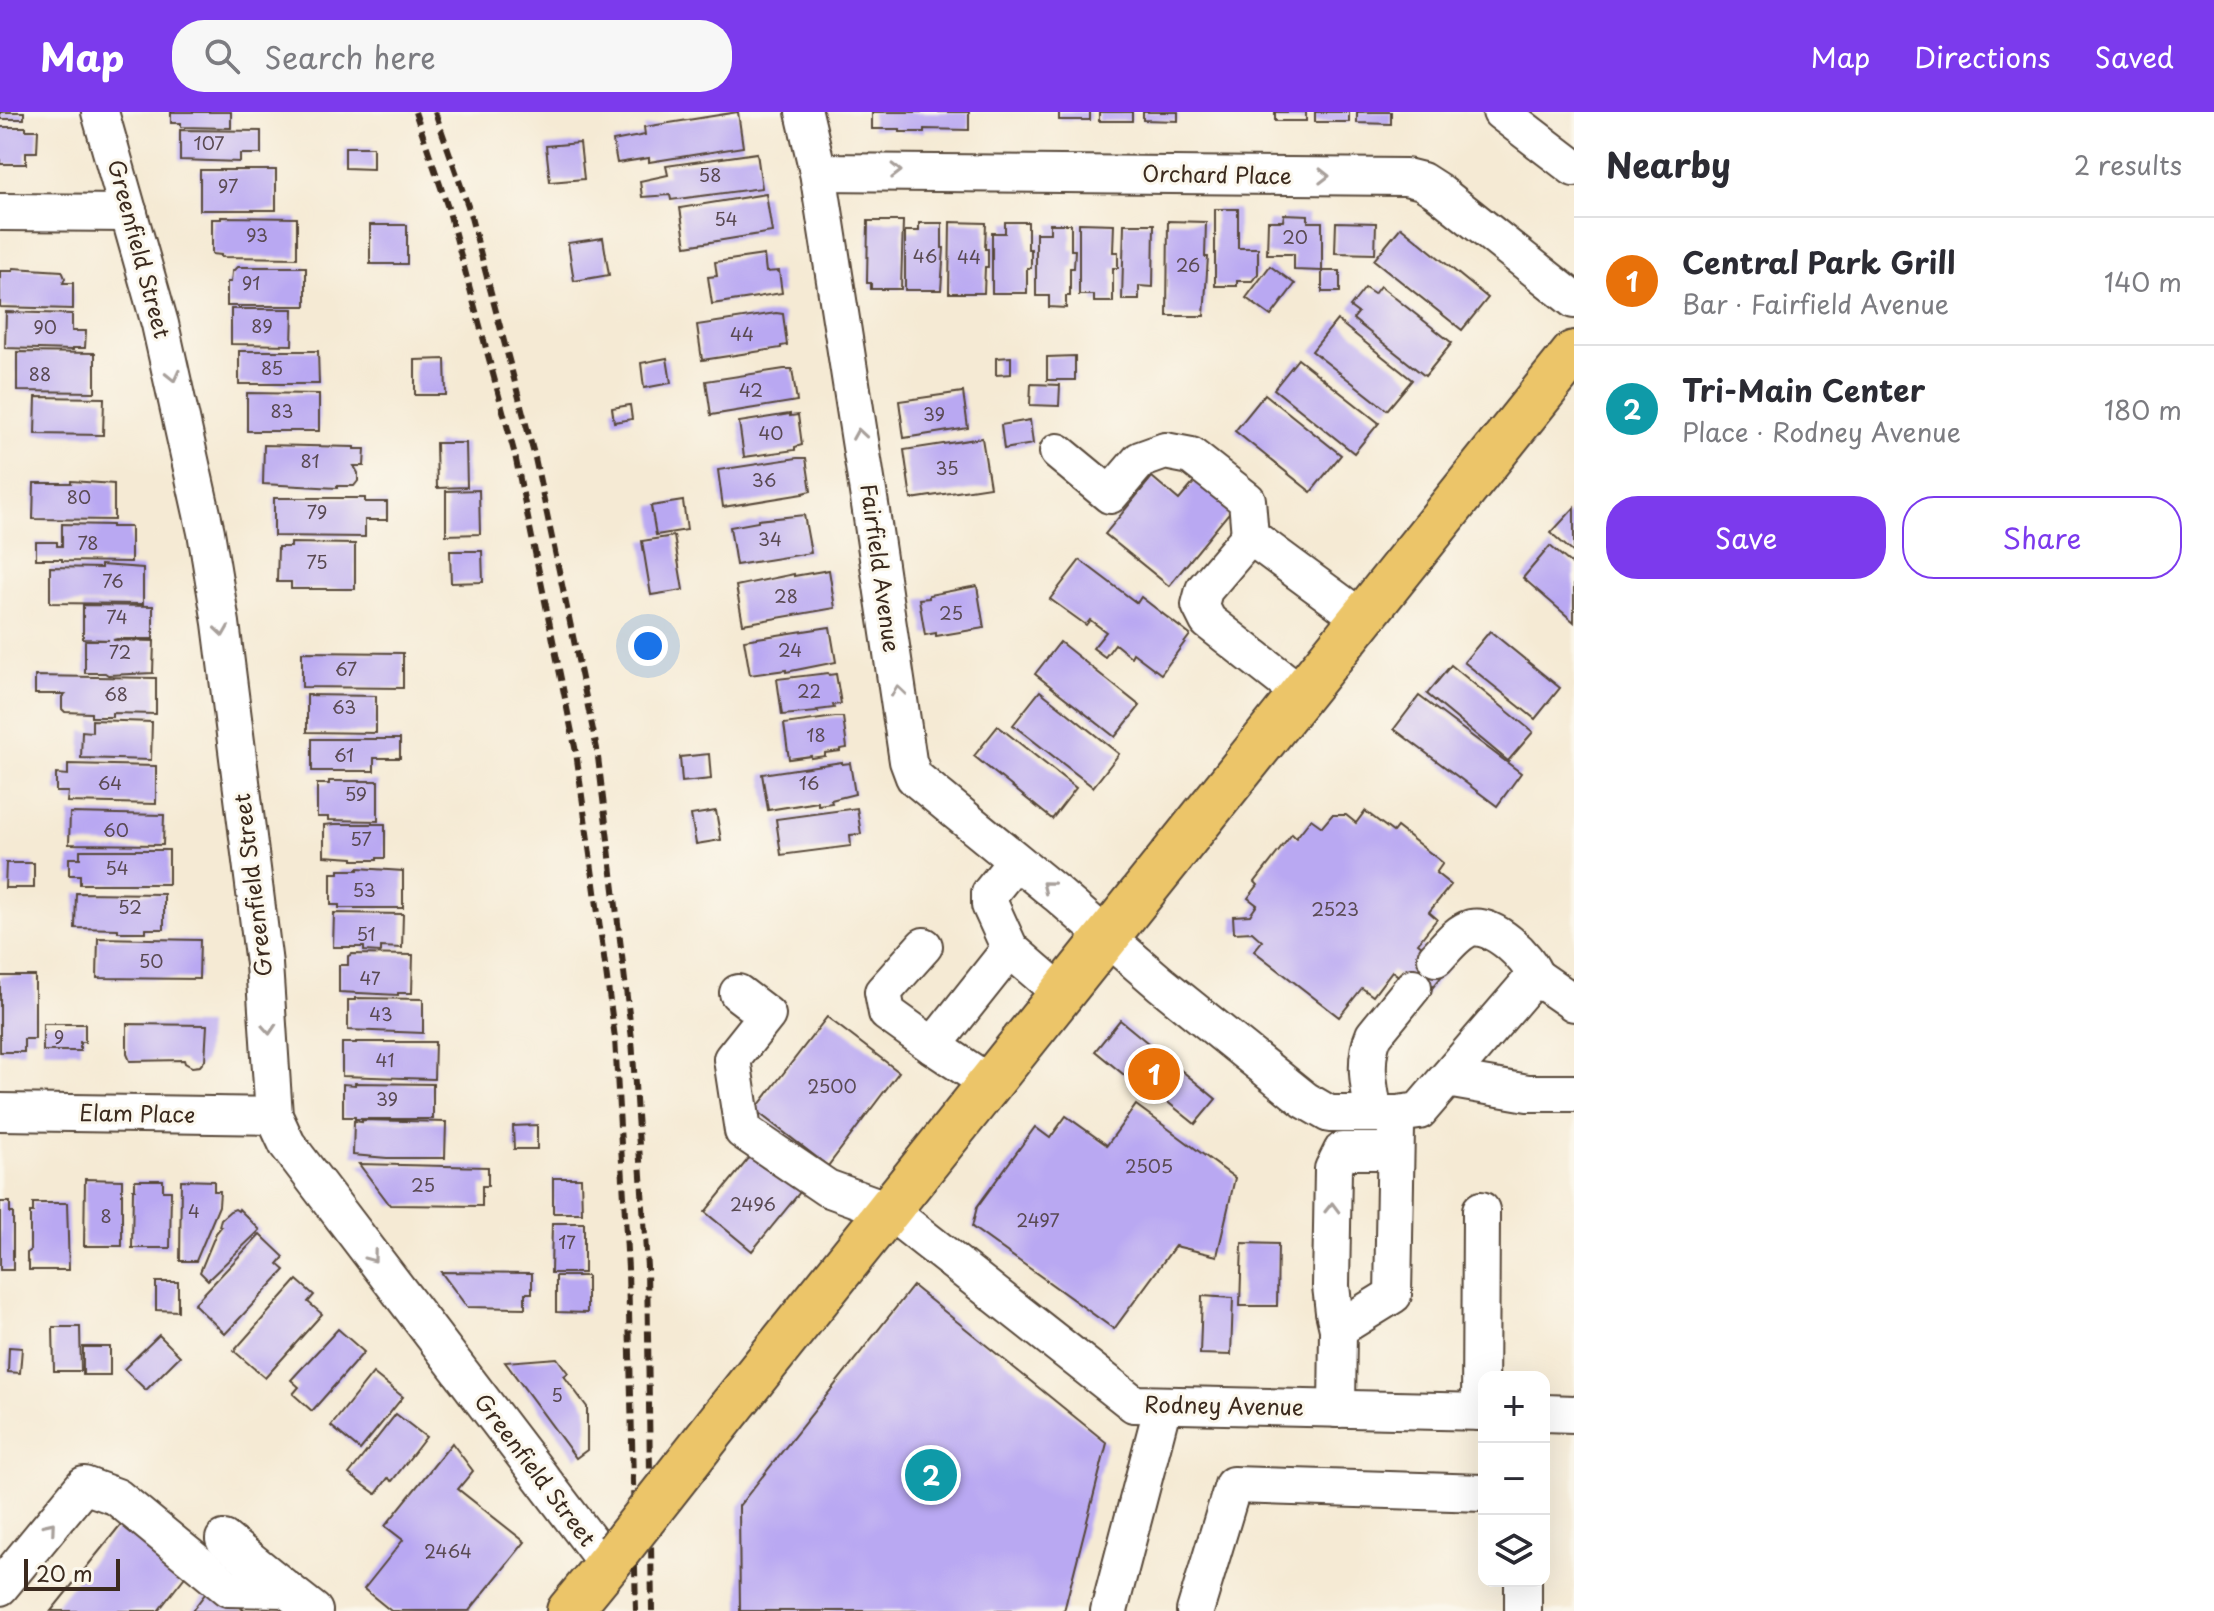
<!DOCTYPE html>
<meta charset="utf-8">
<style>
:root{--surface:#fff;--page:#f7f7f7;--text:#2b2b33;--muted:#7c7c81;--line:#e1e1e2;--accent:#7c3aed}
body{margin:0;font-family:"Playpen Sans",sans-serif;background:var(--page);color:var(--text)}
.controls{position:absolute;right:24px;bottom:24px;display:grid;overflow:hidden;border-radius:16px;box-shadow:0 8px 32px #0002}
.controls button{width:72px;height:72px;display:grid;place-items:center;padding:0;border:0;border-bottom:2px solid var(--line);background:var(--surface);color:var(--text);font:40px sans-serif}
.scale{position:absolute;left:24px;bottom:20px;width:96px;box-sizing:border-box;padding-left:8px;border:4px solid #3b2a1e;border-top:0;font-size:22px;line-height:28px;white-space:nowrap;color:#3b2a1e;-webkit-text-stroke:6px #fbf7ec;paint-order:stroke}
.you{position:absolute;left:648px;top:534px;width:28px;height:28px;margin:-20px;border:6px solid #fff;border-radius:50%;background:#1a73e8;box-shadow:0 0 0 12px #1a73e833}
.badge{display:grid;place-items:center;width:52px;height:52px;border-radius:50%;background:var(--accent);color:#fff;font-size:26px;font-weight:700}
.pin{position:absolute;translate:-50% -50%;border:4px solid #fff;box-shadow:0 2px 8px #0006}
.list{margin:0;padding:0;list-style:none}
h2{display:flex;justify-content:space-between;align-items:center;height:104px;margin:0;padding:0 32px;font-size:34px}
h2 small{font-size:26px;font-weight:400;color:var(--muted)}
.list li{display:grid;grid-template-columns:52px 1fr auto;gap:24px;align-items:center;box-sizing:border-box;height:128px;padding:0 32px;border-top:2px solid var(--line)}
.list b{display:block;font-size:30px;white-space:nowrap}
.list p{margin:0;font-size:26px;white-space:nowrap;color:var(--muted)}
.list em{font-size:26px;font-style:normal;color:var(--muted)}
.actions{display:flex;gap:16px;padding:24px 32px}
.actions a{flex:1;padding:18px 0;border:2px solid var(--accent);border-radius:32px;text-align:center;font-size:28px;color:var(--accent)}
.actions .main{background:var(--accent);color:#fff}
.icon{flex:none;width:44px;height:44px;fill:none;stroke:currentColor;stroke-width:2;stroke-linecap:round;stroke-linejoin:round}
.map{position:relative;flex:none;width:1574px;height:1499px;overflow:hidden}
header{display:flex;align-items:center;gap:48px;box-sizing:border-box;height:112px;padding:0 40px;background:var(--accent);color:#fff}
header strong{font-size:38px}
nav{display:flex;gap:44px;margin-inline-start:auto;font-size:28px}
.search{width:560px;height:72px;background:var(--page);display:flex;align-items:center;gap:20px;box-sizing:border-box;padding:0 28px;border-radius:32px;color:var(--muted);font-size:30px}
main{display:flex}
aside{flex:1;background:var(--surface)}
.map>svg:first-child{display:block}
</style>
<header>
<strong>Map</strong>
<div class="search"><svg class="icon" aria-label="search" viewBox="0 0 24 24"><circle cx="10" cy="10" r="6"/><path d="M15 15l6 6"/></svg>Search here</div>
<nav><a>Map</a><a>Directions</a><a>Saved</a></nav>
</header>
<main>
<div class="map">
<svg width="1574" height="1499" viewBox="0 0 1574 1499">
<rect width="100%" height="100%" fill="#fbf7ec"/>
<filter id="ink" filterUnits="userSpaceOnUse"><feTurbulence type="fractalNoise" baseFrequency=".0125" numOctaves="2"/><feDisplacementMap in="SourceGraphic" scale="16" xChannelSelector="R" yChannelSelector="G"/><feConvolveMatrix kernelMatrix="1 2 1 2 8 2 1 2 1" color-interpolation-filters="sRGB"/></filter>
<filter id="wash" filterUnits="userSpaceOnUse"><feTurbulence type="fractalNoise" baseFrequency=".006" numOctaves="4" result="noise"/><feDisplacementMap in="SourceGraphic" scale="32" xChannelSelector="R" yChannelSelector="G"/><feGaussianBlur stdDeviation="1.8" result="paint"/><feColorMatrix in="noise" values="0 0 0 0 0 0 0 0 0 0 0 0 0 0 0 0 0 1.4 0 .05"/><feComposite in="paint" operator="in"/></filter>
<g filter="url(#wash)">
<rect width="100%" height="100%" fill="#f5ead4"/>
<g id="blocks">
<g fill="#b9a8f2">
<rect x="0" y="0" width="24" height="7"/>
<path d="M171,0H231V16L181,15V11H171Z"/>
<path d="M738,0L743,35L649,50V46L617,51L613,29L645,23L644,15Z"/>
<path d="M872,0H969V18L924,17V20H900V17H872Z"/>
<rect x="1059" y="0" width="31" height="8"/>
<rect x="1099" y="0" width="33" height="9"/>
<path d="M1143,0H1178V9L1143,8Z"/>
<rect x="1275" y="0" width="31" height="9"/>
<rect x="1315" y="0" width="34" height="10"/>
<path d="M1357,0H1391V12L1357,11Z"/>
<path d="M0,15H26V18H38L37,40H26V52H0Z"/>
<path d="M180,18L261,19V42H240V50L180,48Z"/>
<path d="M580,31L584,67L550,70L546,34Z"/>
<path d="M345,35H373V57L345,56Z"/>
<path d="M757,41L762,76L671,88L670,83L642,85L640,69L668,63L666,54Z"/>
<rect x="200" y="58" width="76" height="40"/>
<path d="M766,82L772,120L686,134L680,96Z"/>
<path d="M1215,97H1238V136H1258V162L1252,169H1237V174H1215Z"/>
<path d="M1284,102L1308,103V110H1322V159L1294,158V142H1267L1268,109H1283Z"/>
<path d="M221,105L297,106V146L221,145V143L212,142V107H221Z"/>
<path d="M868,109H903L901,177H871V171H867Z"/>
<path d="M1168,109L1206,110L1205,145H1208L1204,204H1167Z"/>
<path d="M950,110L986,111L985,137H988V155H985L984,181H949Z"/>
<path d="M1005,110H1028V137H1031V156H1027V181H992V121H1005Z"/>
<path d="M1336,110L1376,111L1375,142L1335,141Z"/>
<path d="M919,111H942V136H944L941,178H905V119H919Z"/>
<path d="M1079,111L1114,112L1113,140H1118V156H1113V190H1094V183H1079Z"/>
<path d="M1050,112H1071V138H1075L1074,156H1070V184H1066V196L1049,195V184H1036V121H1050Z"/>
<path d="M1124,112H1154L1153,175L1139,174V188H1122Z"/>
<rect x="370" y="113" width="37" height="39"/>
<path d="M1401,115L1488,186L1462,218L1374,148Z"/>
<path d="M603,126L609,163L574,169L568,131Z"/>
<path d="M764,143L766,160L779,159L782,181L712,192L708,165L717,164L715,150Z"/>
<path d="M1270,154L1295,172L1271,204L1246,186Z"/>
<path d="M237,155H306V194H227V170H231L232,160Z"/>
<path d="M13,156L62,159L65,166L63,171H73V197L0,195V159H13Z"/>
<rect x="1322" y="159" width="18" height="21"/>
<path d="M1380,174L1452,231L1425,264L1353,207L1358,201L1350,195L1365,176L1374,182Z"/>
<path d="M231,197H293L292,233L231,232Z"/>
<path d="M6,200L72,202V219H86L85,236H73V238L5,236Z"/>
<path d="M776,201L783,202L787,233L781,234V236L702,248L697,213Z"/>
<path d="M1337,208L1412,268L1387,298L1312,239Z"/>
<path d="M239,239H318L319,272H239Z"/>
<path d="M17,240L95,241V280L17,279Z"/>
<path d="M1075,244V268H1047V245Z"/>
<path d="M1011,245V262L996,263V246Z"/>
<path d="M667,246L671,271L644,276L641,251Z"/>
<path d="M445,247L446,283H415V248Z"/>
<path d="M1298,247L1379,311L1354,341L1274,277Z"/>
<path d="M784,257H792L797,289L711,303L706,269Z"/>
<path d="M1031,272L1060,273L1059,294L1030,293Z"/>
<path d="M963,280L968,316L904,326L899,289Z"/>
<path d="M247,281L319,282V319H247Z"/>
<path d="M1265,282L1341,343L1311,380L1235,319Z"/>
<path d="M36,285L104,286L103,323L35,322Z"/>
<path d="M630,293L632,307L614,310L612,296Z"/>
<path d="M790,302V304L798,303L802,333L795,335V338L744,345L739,310Z"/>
<path d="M1030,308L1033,332L1004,337L1001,313Z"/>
<path d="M982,326L990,375L911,387L904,338Z"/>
<path d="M436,331H466L467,375L437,376Z"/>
<path d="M264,333L354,335V337H365L364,354H354L358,361V369L354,374H337V376L263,372Z"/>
<path d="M797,346H806L811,379L803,381V382L723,395L718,358Z"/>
<path d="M1152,365L1179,388L1197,367L1233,396L1169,474L1105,422Z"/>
<path d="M71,369L114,372V408L33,407L34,371H71Z"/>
<path d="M479,378L480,422L446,423V379Z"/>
<path d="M274,386H365V390H387V408H365V425L274,424Z"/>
<path d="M683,389L687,418L656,423L651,394Z"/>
<path d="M1574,396V441L1551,421Z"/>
<path d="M804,403L811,441L736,453L730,415L758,410V408Z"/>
<path d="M62,412L112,413V415H131V450L62,449V447H36V430H57V434H62Z"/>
<path d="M674,424L683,478L651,483L642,429Z"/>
<path d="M291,431L355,432V477H291V470H277L278,435H291Z"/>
<path d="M1550,434L1574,454V510L1523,466Z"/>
<path d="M450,439H482L483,470L451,471Z"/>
<path d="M1080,448L1137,491L1141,485L1190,523L1161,562L1133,541L1131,545L1115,532L1105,545L1093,536L1106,520L1090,508L1086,513L1050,487Z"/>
<path d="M101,453L143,456V492L50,491V455L101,456Z"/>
<path d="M829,458L835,496L743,512L736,474L794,462V464Z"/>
<path d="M977,474L984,516L936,524V521L925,523L919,487L929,486V483Z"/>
<path d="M83,493L153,494V527H117L113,528L154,529L153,561L108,563L105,561H85V528H109L83,527Z"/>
<path d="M830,515L836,550L786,560V558L750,563L744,528Z"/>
<path d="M1490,519L1560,576L1535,607L1464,550Z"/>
<path d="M1060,530L1140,594L1115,625L1035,562Z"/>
<path d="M302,540L403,541V576L302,575Z"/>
<path d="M1451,553L1533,620L1508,649L1427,582Z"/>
<path d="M828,561L829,563L836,562L841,592L833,593L834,596L817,598L818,600L782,603L777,567Z"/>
<path d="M35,564L156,566V602L112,601V605H91V601L65,600L62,597V585L65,582H35Z"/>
<path d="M1040,579L1119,642L1093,675L1013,613Z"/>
<path d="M307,583L376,584V621L307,620Z"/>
<path d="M1419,584L1521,661L1497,694L1394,617Z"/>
<path d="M835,605H843L847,636L840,637V639L825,641V644L811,646V644L789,647L784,612Z"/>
<path d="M92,608L152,610L151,648L81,646L82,619L92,620Z"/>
<path d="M998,614L1076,676L1052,707L974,644Z"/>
<path d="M312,627H400V646H374V659H312Z"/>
<path d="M709,642L711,667L682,670L680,645Z"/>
<path d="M842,650V652L850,651L855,682L831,688L832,691L818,693V690L768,698L762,662Z"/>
<path d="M68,652L156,654V692L67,690L68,680H56V662L68,663Z"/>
<path d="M329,669H378V709L328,708V705H317V672H329Z"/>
<path d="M857,696L861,722L850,723L851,734L781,743L776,707Z"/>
<path d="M716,699L721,728L696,732L691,703Z"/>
<path d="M1365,699L1393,720L1397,715L1443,751L1436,761L1451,773L1429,800L1437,807L1418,831L1449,855L1425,885L1392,859L1373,884L1362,876L1339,905L1254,839L1262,829L1252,820L1234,821L1233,804L1250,803L1257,793L1248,786L1258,773L1255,770L1292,722L1296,726L1311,707L1322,715L1332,703H1346L1356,711Z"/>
<path d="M70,701L164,703L163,733L69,732Z"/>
<path d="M335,712H385V746H377V748H353V746L324,744V713Z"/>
<path d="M80,738H169V772H80V763H69V746H80Z"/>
<path d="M6,751H34V776H5Z"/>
<path d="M358,756L403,759V796H339V793H331V761H339V758H358Z"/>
<path d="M76,781L164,782V817H146V820H118V817L75,816Z"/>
<path d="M334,801L403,802L402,836L381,835V840L364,839V835H333Z"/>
<path d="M98,826L200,828L199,867L97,866Z"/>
<path d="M352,842L413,843L412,881H398V883L339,880V853H348V844Z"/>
<path d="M0,864H35V927H24V940H0Z"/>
<path d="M355,886L423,887V921L348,918V888H355Z"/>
<path d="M827,905L899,960L828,1054L755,998Z"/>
<path d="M1120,908L1216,987L1195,1012L1160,984L1156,989L1095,939Z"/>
<path d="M43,912H85V930H80V939H43Z"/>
<path d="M127,912L207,913L205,948L200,954L192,955L185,951L184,948L130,949L127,942Z"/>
<path d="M356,930H435L434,967L342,964V931H356Z"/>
<path d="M355,971L433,972V1007H355V1005H343V972L355,973Z"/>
<path d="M1136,993L1235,1066L1217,1144L1175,1134L1114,1217L972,1115L977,1095L1035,1015L1050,1026L1066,1004L1107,1033Z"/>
<path d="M362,1008L446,1010L445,1046H387L353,1043L354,1009L362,1010Z"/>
<path d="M537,1013V1037H514L513,1014Z"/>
<path d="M754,1040L801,1079L752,1139L705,1100Z"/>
<path d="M359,1052L488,1055V1074H482V1094L390,1093Z"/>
<path d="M553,1066H581L582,1101H553Z"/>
<path d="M85,1067L122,1068V1134H84Z"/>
<path d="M135,1068H163V1079H171L170,1136H132L133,1077H135Z"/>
<path d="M181,1068L214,1069V1079H220L219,1094L196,1149H180Z"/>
<path d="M0,1090H10V1101H13V1158H0Z"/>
<path d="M33,1091H67L69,1158H29V1151L27,1148V1141L30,1139V1100H33Z"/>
<path d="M235,1097L238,1099L239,1097L260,1118L208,1168L200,1160L216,1121L221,1115L219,1114L221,1107L230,1099Z"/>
<path d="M552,1111H584V1161H551Z"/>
<path d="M260,1122L284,1145L278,1152L285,1158L225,1222L194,1192Z"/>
<path d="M1242,1131L1278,1132L1277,1194H1240Z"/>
<path d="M441,1160L532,1161V1181H525V1196L467,1195Z"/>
<path d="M556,1164H587V1201L556,1200Z"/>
<path d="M297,1168L314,1183L308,1190L322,1202L265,1266L234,1239Z"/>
<path d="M156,1170H178V1199L156,1198Z"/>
<path d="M913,1174L1107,1331L1064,1499H740L739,1394Z"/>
<path d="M1202,1184L1233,1186L1231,1243L1200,1242Z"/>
<path d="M53,1215H80L81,1259H54Z"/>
<path d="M338,1217L364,1240L312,1299L293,1282L299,1275L291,1268Z"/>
<path d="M159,1223L180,1244L146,1278L124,1257Z"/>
<path d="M9,1235L22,1236L20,1261L8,1260Z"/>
<rect x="83" y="1235" width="27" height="28"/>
<path d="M557,1246L568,1261L564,1264L587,1295V1338L576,1346L505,1250Z"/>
<path d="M373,1261L403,1285L360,1338L331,1314Z"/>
<path d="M396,1302L426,1325L392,1369L388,1366L376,1382L349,1362Z"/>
<path d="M452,1331L473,1359L458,1377L525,1430L469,1499H391L364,1477L403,1428L385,1414Z"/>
<path d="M126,1406L191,1457L158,1499H51Z"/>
<path d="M212,1473L245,1499H192Z"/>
</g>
</g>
</g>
<g filter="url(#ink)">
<use href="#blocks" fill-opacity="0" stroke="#574739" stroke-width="2"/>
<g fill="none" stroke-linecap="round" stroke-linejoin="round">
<defs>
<g id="minor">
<path d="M100,0L160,212L206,420L221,511L264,852L274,1004L287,1032L607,1452"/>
<path d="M804,0L818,60L871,399L908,649L914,665L1057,782L1161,872L1305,988L1329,1002H1397L1419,999L1535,864C1528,844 1493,811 1471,816C1457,820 1446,836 1436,846"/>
<path d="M1501,0L1574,56"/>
<path d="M818,60L1406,65L1422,69L1436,78L1574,188"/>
<path d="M0,100L129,101"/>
<path d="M1058,340L1110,383L1140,348L1165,339L1191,344L1247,388L1250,424L1361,506"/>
<path d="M1250,424L1204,478L1200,493L1208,509L1301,582"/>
<path d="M924,834L883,880L887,901L933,934L1010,837L990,793V781L1016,749"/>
<path d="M1010,837L1061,881"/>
<path d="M1535,864L1574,891"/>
<path d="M738,881L767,903L732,947L743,1019L827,1076L888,1098L1134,1292L1484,1300"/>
<path d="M933,934L989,971"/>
<path d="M1447,967L1528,981H1574"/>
<path d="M0,1000L274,1004"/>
<path d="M1374,1002C1369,976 1363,948 1374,923L1413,875"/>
<path d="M1338,1217L1393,1183L1396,1016"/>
<path d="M1337,1297L1338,1217L1334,1200L1331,1174L1333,1057L1342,1039H1395"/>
<path d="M1480,1300L1481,1098"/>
<path d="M1544,1301L1574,1302"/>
<path d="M224,1427L286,1477"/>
<path d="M0,1475L84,1373L117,1385L228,1476L286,1477L314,1499"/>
<path d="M1109,1499L1163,1293"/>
<path d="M1195,1499L1233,1373L1484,1381"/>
<path d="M1523,1499V1469"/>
</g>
<g id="major">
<path d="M731,1295L1574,241"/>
<path d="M569,1499L618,1439"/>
</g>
</defs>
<use href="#minor" stroke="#574739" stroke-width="40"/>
<use href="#major" stroke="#574739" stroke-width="48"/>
<use href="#minor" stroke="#fff" stroke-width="36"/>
<use href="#major" stroke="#ecc569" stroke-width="44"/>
<g stroke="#3b2a1e" stroke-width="6" stroke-dasharray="12 6" stroke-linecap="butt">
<path d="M415,0L448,96L515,343L576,640L615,926L628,1157L636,1499"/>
<path d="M435,0L468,94L535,346L597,637L632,927L647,1155L652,1499"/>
</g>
<defs>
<path id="major-bridge" d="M618,1439L731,1295"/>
</defs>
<use href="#major-bridge" stroke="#574739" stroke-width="48" stroke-linecap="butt"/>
<use href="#major-bridge" stroke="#ecc569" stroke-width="44"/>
</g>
<defs><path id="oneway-chevron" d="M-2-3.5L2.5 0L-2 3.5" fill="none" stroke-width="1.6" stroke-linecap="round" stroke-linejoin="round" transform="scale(2)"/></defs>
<g stroke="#a79f9a">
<use href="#oneway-chevron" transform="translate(896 59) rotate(1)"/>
<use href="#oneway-chevron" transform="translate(1324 64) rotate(1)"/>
<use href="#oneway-chevron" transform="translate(173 264) rotate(77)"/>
<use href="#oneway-chevron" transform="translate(859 322) rotate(-99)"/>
<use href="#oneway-chevron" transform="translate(222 519) rotate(82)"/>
<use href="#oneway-chevron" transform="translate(898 579) rotate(-98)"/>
<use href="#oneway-chevron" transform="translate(1047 774) rotate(-141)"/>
<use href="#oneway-chevron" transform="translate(269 917) rotate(86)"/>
<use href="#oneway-chevron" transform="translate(1332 1096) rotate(-89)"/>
<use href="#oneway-chevron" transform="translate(372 1145) rotate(53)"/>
<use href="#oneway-chevron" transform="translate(50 1415) rotate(-50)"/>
</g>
</g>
<g text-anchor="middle" stroke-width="6" stroke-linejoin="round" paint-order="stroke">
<g font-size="18" fill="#5a4a53">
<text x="209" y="38">107</text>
<text x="710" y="70">58</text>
<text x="228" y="81">97</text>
<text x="726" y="114">54</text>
<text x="257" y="130">93</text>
<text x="1295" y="132">20</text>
<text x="925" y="151">46</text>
<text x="969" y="152">44</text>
<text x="1188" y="160">26</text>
<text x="251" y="178">91</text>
<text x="262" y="221">89</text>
<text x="45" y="222">90</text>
<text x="742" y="229">44</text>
<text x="272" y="263">85</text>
<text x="40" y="269">88</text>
<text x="751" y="285">42</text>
<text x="282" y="306">83</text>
<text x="934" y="309">39</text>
<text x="771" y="328">40</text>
<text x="310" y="356">81</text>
<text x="947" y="363">35</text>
<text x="764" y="375">36</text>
<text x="79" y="392">80</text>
<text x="317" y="407">79</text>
<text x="770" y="434">34</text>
<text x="88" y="438">78</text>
<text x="317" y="457">75</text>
<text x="113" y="476">76</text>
<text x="786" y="491">28</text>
<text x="951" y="508">25</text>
<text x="117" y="512">74</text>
<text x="790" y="545">24</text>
<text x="120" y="547">72</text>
<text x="346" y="564">67</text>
<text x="809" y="586">22</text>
<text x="116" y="589">68</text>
<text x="344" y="602">63</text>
<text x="816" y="630">18</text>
<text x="344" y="650">61</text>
<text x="110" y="678">64</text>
<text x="809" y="678">16</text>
<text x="356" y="689">59</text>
<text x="116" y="725">60</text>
<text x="361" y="734">57</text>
<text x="117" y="763">54</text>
<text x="364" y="785">53</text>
<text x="130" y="802">52</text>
<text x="1335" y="804">2523</text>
<text x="366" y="829">51</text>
<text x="151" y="856">50</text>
<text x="370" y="873">47</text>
<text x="381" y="909">43</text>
<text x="59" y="932">9</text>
<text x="385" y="955">41</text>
<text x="832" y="981">2500</text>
<text x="387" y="994">39</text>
<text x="1149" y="1061">2505</text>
<text x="423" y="1080">25</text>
<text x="753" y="1099">2496</text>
<text x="194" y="1106">4</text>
<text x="106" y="1111">8</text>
<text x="1038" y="1115">2497</text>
<text x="567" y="1137">17</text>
<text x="557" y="1290">5</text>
<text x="448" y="1446">2464</text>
</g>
<g font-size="22" fill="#3b2a1e" stroke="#fbf7ec">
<text transform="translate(1217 63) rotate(1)" y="8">Orchard Place</text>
<text transform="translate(139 137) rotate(75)" y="8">Greenfield Street</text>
<text transform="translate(880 456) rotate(82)" y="8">Fairfield Avenue</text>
<text transform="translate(253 773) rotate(-97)" y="8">Greenfield Street</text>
<text transform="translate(137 1002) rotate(1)" y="8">Elam Place</text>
<text transform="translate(1224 1294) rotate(1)" y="8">Rodney Avenue</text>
<text transform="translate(535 1358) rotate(53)" y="8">Greenfield Street</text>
</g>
</g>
</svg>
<div class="controls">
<button>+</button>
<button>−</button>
<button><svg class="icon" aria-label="layers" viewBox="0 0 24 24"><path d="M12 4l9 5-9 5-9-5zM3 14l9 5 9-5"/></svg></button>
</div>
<div class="scale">20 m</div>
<div class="you"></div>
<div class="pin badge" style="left:1154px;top:962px;background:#e8710a">1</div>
<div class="pin badge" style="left:931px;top:1363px;background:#0f9aa8">2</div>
</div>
<aside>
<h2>Nearby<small>2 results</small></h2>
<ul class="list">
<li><span class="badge" style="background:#e8710a">1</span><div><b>Central Park Grill</b><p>Bar · Fairfield Avenue</p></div><em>140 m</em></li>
<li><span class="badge" style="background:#0f9aa8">2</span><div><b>Tri-Main Center</b><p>Place · Rodney Avenue</p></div><em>180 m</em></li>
</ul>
<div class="actions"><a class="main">Save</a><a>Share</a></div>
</aside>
</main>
